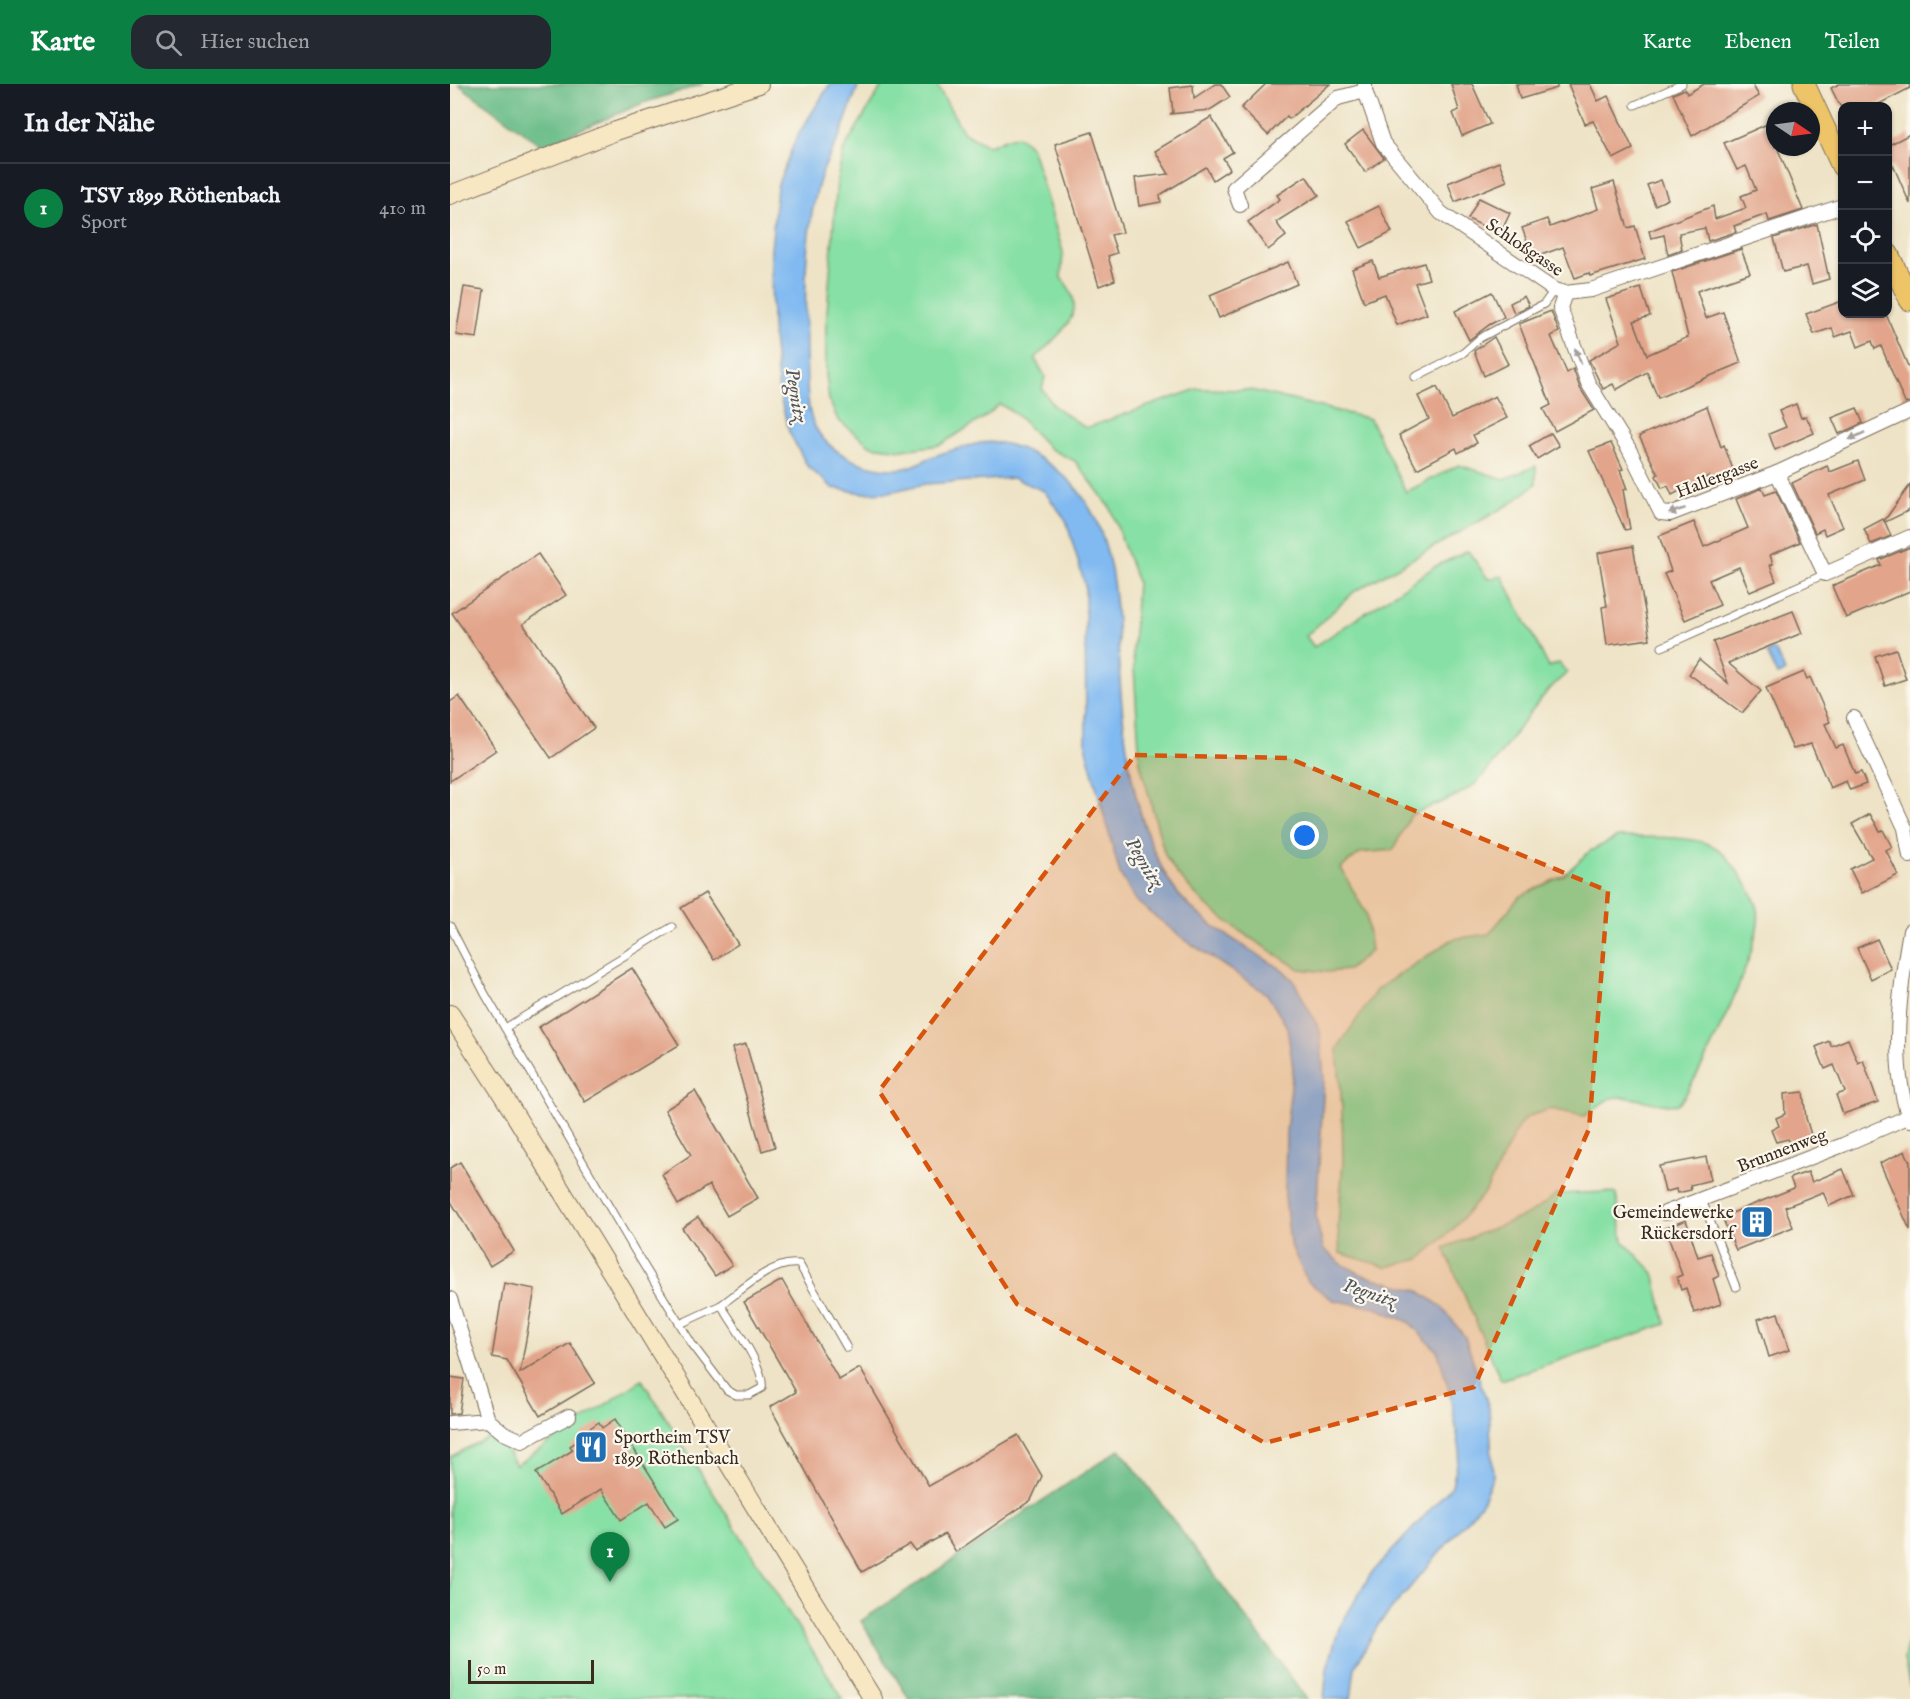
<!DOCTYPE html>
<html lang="de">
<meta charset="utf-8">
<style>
:root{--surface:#171b24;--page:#242831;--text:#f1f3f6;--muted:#9ea1a6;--line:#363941;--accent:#0b8043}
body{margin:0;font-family:"IM FELL English",serif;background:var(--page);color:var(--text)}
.controls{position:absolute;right:18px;top:18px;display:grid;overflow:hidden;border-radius:12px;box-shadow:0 2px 4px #0004}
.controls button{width:54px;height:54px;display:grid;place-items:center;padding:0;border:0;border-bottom:2px solid var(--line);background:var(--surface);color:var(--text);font:30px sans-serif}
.compass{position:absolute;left:1316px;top:18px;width:54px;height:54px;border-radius:50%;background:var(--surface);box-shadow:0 2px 4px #0004;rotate:103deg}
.scale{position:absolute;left:18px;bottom:15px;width:126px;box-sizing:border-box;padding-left:6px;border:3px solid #3b2a1e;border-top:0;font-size:16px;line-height:21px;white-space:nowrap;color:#3b2a1e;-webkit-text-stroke:4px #fbf7ec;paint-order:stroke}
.you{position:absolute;left:855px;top:752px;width:21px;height:21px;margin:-15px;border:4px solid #fff;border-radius:50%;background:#1a73e8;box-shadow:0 0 0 9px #1a73e833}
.badge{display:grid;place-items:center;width:39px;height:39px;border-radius:50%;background:var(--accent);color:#fff;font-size:20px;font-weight:700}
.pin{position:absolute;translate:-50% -50px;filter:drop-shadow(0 2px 3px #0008)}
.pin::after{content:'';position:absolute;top:32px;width:21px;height:18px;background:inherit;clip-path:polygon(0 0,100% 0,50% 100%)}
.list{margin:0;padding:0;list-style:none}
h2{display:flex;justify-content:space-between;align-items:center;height:78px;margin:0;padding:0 24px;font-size:26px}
h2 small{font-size:20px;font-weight:400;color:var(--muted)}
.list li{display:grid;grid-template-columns:39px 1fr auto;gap:18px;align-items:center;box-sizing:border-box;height:90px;padding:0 24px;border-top:2px solid var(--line)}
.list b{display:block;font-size:22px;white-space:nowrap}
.list p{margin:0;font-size:20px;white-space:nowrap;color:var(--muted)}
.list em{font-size:20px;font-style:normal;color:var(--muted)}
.icon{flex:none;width:33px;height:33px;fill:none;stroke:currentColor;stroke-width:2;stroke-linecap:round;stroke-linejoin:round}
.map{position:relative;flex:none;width:1460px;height:1615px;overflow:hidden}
header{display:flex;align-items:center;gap:36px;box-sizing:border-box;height:84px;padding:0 30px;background:var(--accent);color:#fff}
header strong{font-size:28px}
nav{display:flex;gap:33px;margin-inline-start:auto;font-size:21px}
.search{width:420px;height:54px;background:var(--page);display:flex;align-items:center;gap:15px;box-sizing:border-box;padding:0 21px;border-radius:18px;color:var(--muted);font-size:22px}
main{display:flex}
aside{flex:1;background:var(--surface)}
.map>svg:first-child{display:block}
</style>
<header>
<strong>Karte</strong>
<div class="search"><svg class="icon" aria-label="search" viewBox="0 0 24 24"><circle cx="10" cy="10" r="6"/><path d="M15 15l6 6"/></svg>Hier suchen</div>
<nav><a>Karte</a><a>Ebenen</a><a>Teilen</a></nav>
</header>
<main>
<aside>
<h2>In der Nähe<small></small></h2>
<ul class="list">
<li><span class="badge">1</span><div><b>TSV 1899 Röthenbach</b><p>Sport</p></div><em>410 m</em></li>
</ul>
</aside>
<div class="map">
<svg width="1460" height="1615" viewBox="0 0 1460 1615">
<rect width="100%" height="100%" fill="#fbf7ec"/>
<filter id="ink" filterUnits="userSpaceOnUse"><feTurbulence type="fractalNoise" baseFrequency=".0167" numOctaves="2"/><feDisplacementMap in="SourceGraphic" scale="12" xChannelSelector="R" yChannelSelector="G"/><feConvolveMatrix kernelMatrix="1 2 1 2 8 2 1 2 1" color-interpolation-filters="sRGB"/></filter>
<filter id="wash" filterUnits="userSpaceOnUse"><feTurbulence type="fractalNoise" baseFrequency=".008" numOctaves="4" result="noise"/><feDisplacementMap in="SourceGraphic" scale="24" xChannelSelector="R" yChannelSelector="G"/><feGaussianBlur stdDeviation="1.35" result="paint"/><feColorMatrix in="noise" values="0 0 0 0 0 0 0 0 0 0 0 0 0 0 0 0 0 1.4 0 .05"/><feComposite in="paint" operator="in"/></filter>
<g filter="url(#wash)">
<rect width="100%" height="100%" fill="#eee3c6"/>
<g fill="#87e0a5" stroke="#618562" stroke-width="1.5">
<path d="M433,0H486L514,49L538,62C555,58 566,41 582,65L613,168L611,194C644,229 607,250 585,275L595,292L592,305L604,322L636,344L747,305L801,306L920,335L956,408L1009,381L1054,395L1086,382V400L1060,420L905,507L856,552L864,563L986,482L1018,467L1038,495L1052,492L1099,583L1109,579L1117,589C1080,619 1060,663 1028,697C1011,713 982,721 961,731L943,766L910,769L891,784L916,830L921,867L898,886L877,888L849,885L791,848L757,822L727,790L715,771L690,679L683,568L687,498L660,423L625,377L600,365L567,331L550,320L535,333L490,361L452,366L421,362L388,336L379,316L376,291V242L387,96L394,65Z"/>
<path d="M1168,753C1193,754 1248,750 1268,765C1281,775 1305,810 1308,826C1314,859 1251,991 1229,1020C1205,1024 1182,1009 1162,1014C1153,1016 1143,1027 1134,1032L1101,1025L1079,1032L1069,1041L1036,1107L1003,1145L970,1175L936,1183L890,1169L888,1142L893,1078L892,1023L887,965L927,905L1003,855L1039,850L1069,813L1114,791L1140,767Z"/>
<path d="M1158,1108L1166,1110L1173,1157L1204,1189L1216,1240L1051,1296L994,1164L1079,1130L1108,1110Z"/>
<path d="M192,1296L393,1615H0V1373L46,1349L66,1381Z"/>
<path d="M1460,1545V1603L1454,1575Z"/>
</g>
<g fill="#6dbe8a" stroke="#547454" stroke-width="1.5">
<path d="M8,0H253L193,19L92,62Z"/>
<path d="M670,1365L857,1615H459L411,1537Z"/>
</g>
<g fill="#81baf1" stroke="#5e7288" stroke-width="1.5">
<path d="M380,0H409C402,17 397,34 390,51C384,64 377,76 372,89C353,145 355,210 356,269C357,288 356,310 360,329C369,368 419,390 456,384C466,382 475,375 484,372C499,367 516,362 531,359C569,353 617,387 636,418C662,458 666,512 668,558C671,635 679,736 723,803C746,837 798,864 833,886L844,897L870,947L874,995L866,1134L873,1164L890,1179L913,1191L969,1207L992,1223L1015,1253L1039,1324L1043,1392L1031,1420L928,1541L905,1583L901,1615H874L877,1585L889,1544L920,1491L1002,1402L1010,1366L1000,1310L988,1268L959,1238L926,1224L883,1216L857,1197L840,1159L835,1113L836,1048L843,984L837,943L817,910L735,856L686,817L670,790L636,665L635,501L616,436L594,407L564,394L475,400L439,408L412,409L383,404L358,383L339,348L329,308L322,244L321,166L327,103L346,54Z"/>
<path d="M1325,566L1335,588L1327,591L1317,569Z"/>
</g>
<g id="blocks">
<g fill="#e2a48a">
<path d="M765,0H771L780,13L760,26L720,30L723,28L720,4L743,1L744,14Z"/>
<path d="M816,0H880L839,35L837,32L818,51L791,24Z"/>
<path d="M1001,0H1022L1040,40L1012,52L1003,29L1009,26Z"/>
<path d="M1066,0H1107V4L1070,15Z"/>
<path d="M1118,0H1140L1148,17L1158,12L1183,65L1163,75L1143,37L1135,40Z"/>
<path d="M1254,0H1302L1309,12L1242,52L1223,10L1235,5L1237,10Z"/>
<path d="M1389,0H1460V4L1425,22H1390L1381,4Z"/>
<path d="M761,33L783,68L773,74L780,85L763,96L756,83L710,111L711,118L689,122L685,94L719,90L705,67Z"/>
<path d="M1322,38L1325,46V63H1327L1353,126L1319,137L1317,130L1284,142L1286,148L1258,157L1255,144L1229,149L1232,166L1218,171L1214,151L1201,154L1199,147L1263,122L1265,135L1296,124L1291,112L1306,106L1296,82L1287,86L1274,59Z"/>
<path d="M913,46L934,74L915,88L895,60Z"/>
<path d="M642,48L673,148L661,151L667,169L658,172L665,196L649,202L605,60Z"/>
<path d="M1460,50V120L1443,81L1437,84V62Z"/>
<path d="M1049,78L1057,97L1005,118L998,99Z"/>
<path d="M856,92L869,111L826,138L836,152L818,166L798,138L830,115L827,111Z"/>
<path d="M1211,96L1218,115L1205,121L1197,101Z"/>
<path d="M1164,98L1178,144L1185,142L1195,175L1140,192L1139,189L1125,194L1113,163L1083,174L1072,144L1097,135L1100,143L1148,125L1142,105Z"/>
<path d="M1029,114L1060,129L1050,150L1018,135Z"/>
<path d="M929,122L942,148L911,164L898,137Z"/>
<path d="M1367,140L1379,195L1362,200L1357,182L1333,188L1324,154Z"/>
<path d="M1291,165L1300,189L1247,207L1256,234L1273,228L1291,279L1208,314L1197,288L1166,306L1163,300L1153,305L1139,276L1171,258L1156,215L1191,204L1200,232L1184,237L1197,271L1238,253L1222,188Z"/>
<path d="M923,177L929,193L974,179L979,195L965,199L977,230L947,241L935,210L914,218L902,185Z"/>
<path d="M838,178L847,200L769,234L760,211Z"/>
<path d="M14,203L34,206L27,254L6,251Z"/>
<path d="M1042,208L1054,233L1039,241L1019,256L1005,227Z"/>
<path d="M1074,212L1079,222L1064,229L1060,219Z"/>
<path d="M1392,217V230H1436L1460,287V318L1455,319L1431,262L1425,265L1422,257L1408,263L1402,247L1385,253L1382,244L1364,250L1356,230Z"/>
<path d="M1101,227L1109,248L1101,252L1117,289L1123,285L1130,304L1144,326L1105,347L1093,325L1101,321L1069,240Z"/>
<path d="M1044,253L1058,280L1034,292L1024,267Z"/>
<path d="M987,303L1002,334L1045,312L1057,334L1023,351L1027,359L1008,369L1006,364L967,385L949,351L979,335L968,312Z"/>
<path d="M1346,320L1351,334L1356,332L1364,349L1325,366L1319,350L1336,343L1329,327Z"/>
<path d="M1257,322L1271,363L1274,361L1285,391L1262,400L1259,392L1222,411L1218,402L1212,404L1206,392L1208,390L1189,352Z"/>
<path d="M1407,324L1413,339L1389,350L1382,334Z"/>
<path d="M1101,349L1109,362L1087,375L1079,362Z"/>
<path d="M1161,359L1173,385L1170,386L1177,405L1173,406L1180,445L1175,446L1139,367Z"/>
<path d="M1408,377L1415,396L1379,411L1393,443L1375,451L1373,445L1365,449L1342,399L1377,382L1380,388Z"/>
<path d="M1460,401V426L1435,438L1441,452L1421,460L1414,445L1433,435L1434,437Z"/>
<path d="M1312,404L1315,411L1326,407L1350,458L1320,471L1323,480L1320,481L1326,497L1300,508L1289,483L1259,496L1270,521L1235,536L1214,490L1221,487L1209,452L1244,438L1254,463L1298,444L1286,415Z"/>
<path d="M1183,462L1200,555L1157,561L1152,523L1157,522L1148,469Z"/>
<path d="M1460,463V507L1396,534L1382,502L1431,481L1429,476Z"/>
<path d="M88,470L116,511L73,540L144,644L101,674L2,529Z"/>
<path d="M1343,527L1352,549L1278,579L1311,607L1292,629L1239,590L1249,575L1278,599L1263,558Z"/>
<path d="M1446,565L1456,595L1435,602L1425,572Z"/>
<path d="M1354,588L1357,595L1360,593L1380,638L1375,640L1386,664L1393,661L1405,690L1411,688L1416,700L1400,706L1396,697L1380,704L1361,660L1343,665L1316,604Z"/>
<path d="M9,612L46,666L0,697V618Z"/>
<path d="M1420,730L1430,747L1433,746L1442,763L1436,766L1448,791L1412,809L1400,785L1422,774L1402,740Z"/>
<path d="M255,809L288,860L264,876L231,824Z"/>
<path d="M1427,855L1441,885L1421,895L1407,864Z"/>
<path d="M182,884L229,961L135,1018L89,943Z"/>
<path d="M1398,955L1408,979L1413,976L1428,1018L1393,1030L1386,1011L1395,1008L1384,981L1375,985L1366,963L1379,957L1381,962Z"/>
<path d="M296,960L325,1063L312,1067L282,964Z"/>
<path d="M245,1007L308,1114L277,1132L259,1101L228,1121L212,1090L241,1071L215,1026Z"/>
<path d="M1353,1008L1356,1034L1362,1054L1343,1063L1338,1055L1326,1058L1321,1046L1329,1042L1326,1034L1335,1030L1334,1010Z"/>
<path d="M1455,1067L1460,1078V1146L1430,1079Z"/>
<path d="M1256,1073L1261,1096L1240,1101L1241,1106L1227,1109L1226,1105L1215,1108L1209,1082Z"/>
<path d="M10,1078L64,1167L40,1182L0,1116V1084Z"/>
<path d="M1393,1085L1404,1111L1379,1122L1373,1108L1335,1123L1343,1143L1286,1166L1272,1133L1344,1104L1340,1094L1358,1088L1362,1098Z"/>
<path d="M248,1133L282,1181L265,1192L232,1144Z"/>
<path d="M1236,1136L1248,1173L1261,1169L1269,1192L1263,1195L1271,1220L1244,1229L1236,1204L1231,1206L1227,1193L1232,1191L1215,1144Z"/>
<path d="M332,1196L389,1296L410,1284L479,1402L568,1351L592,1392L581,1416L506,1468L495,1450L465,1467L460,1460L412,1488L320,1323L346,1308L294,1218Z"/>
<path d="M54,1199L85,1205L70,1289L120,1259L145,1299L90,1332L57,1276L42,1273Z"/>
<path d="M1328,1229L1339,1266L1319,1273L1308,1235Z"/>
<path d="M0,1293L14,1295L9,1329L0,1330Z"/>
<path d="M165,1335L228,1435L215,1443L199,1418L171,1436L151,1405L112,1430L86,1389L123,1366L120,1362L134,1353L131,1350L149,1338L152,1344Z"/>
</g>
</g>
</g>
<g filter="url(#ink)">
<use href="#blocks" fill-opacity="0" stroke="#7a6b59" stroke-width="1.5"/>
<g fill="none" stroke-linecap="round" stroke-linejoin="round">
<defs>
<g id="service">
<path d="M1185,21L1232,0"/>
<path d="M965,293L1013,269L1030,254L1094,220L1104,206"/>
<path d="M1212,563L1375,490"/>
<path d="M0,842L35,910L185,1167L242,1260L277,1306L286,1311H299L312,1304C316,1285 282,1239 271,1221L230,1240"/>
<path d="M55,944L222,843"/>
<path d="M1252,1116L1286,1203"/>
<path d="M271,1221C292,1206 323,1176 349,1180L397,1264"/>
</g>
<g id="minor">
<path d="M915,0V7L933,59L991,129L1104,206L1115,209L1141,206L1392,122"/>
<path d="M790,121L784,104L888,14L915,7"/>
<path d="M1115,209L1110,224L1138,299L1179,365L1211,429L1220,430L1327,389L1460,327"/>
<path d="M1327,389L1375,490L1460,453"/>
<path d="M1404,634L1455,744L1460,772"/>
<path d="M1460,847C1450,902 1439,982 1460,1036"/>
<path d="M1215,1129L1393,1061L1460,1032"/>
<path d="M0,1215L38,1336"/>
<path d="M0,1339L38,1336L54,1349L72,1357L119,1332"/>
</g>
<g id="secondary">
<path d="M0,111L166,47L309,0"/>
<path d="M0,930L54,1013L423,1615"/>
</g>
<g id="primary">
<path d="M1354,0L1392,82"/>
<path d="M1438,170L1460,216"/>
</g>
</defs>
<use href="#service" stroke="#7a6b59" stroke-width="9"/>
<use href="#minor" stroke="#7a6b59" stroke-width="16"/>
<use href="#secondary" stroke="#7a6b59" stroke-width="20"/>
<use href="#primary" stroke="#7a6b59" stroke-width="23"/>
<use href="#service" stroke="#fff" stroke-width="7"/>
<use href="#minor" stroke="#fff" stroke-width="14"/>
<use href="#secondary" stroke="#f8e7c3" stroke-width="18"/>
<use href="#primary" stroke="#eec469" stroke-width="21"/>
</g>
<defs><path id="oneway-solid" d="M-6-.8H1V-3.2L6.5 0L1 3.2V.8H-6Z" transform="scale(1.5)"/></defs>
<g fill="#a79f9a">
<use href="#oneway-solid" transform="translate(1128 272) rotate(-111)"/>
<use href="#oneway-solid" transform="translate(1407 352) rotate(155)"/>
<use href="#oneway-solid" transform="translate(1227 427) rotate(162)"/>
</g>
</g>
<path fill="#d7540e" fill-opacity="0.2" stroke="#d7540e" stroke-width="4.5" stroke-dasharray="12 8" stroke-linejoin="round" d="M685,671L838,674L1158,807L1139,1045L1024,1303L815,1359L567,1220L429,1007Z"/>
<defs>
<symbol id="building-square" viewBox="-11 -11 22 22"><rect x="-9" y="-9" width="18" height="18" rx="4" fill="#1f6fb2" stroke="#fbf7ec"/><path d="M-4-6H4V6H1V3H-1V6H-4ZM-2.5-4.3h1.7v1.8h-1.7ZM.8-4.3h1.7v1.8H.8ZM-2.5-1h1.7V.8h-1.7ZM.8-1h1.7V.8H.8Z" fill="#fff"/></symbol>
<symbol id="restaurant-square" viewBox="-11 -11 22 22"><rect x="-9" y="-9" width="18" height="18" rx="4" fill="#1f6fb2" stroke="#fbf7ec"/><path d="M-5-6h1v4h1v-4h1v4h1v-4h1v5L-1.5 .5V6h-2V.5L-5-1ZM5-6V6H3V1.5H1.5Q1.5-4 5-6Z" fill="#fff"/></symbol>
</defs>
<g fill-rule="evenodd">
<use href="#building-square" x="1288" y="1119" width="38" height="38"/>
<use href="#restaurant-square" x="122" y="1344" width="38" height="38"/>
</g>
<g text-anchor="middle" stroke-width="4.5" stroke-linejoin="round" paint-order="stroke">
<g font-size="18" fill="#3b2a1e" stroke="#fbf7ec">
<text transform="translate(1075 163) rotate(34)" y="6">Schloßgasse</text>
<text transform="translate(1267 393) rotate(-21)" y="6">Hallergasse</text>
<text transform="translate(1332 1066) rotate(-21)" y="6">Brunnenweg</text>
</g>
<g font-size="18" fill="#3b2a1e" stroke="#fbf7ec" text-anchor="end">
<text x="1284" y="1134">Gemeindewerke<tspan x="1284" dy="21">Rückersdorf</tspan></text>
<text x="164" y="1359" text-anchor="start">Sportheim TSV<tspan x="164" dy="21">1899 Röthenbach</tspan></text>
</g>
<g font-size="20" font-style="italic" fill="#50555d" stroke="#fbf7ec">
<text transform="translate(347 311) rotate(81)" y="7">Pegnitz</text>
<text transform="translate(695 778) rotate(59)" y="7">Pegnitz</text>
<text transform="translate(920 1208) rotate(18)" y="7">Pegnitz</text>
</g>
</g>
</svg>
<div class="controls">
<button>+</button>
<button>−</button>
<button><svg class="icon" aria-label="locate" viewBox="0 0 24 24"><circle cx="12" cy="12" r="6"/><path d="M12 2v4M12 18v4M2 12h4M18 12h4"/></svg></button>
<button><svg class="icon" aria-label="layers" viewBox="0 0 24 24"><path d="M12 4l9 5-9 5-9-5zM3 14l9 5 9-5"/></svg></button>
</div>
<svg class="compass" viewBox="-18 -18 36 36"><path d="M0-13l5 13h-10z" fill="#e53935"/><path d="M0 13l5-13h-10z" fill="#9ea1a6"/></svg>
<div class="scale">50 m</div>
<div class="you"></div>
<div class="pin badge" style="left:160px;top:1498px">1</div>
</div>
</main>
